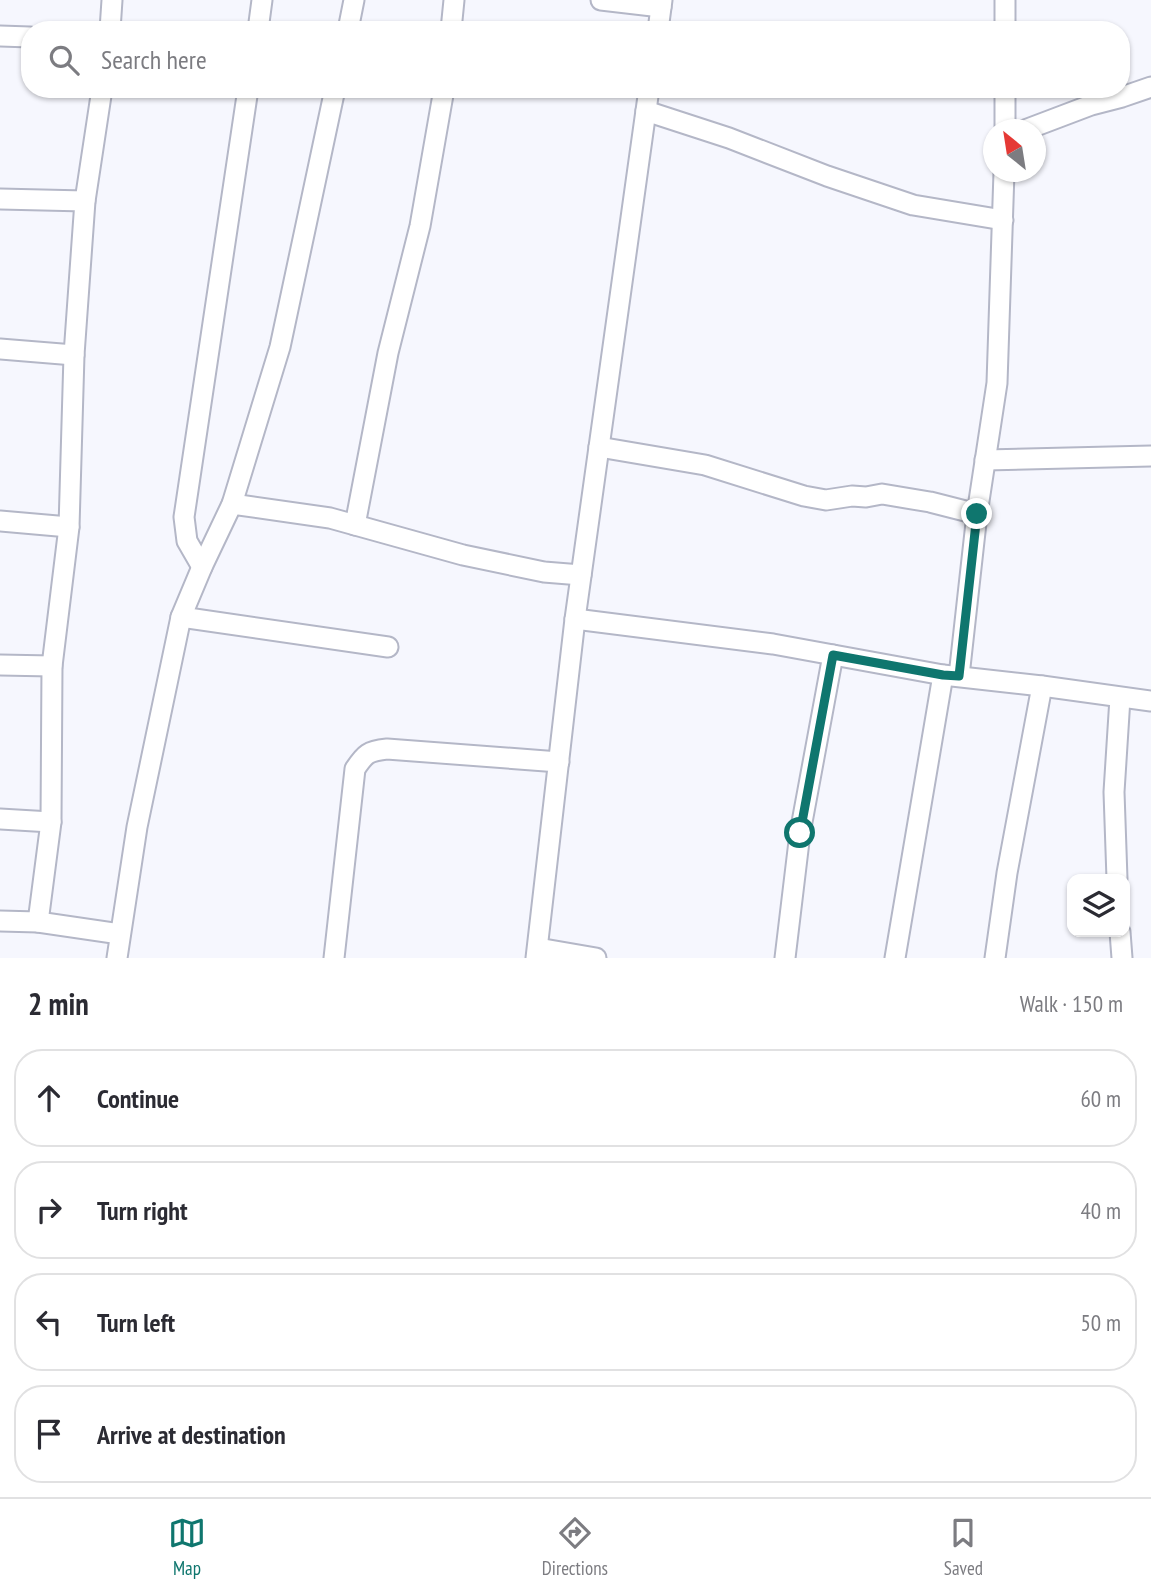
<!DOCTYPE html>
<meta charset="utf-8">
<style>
:root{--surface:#fff;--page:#f7f7f7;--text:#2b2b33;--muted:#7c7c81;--line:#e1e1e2;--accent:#0f766e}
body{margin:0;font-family:"PT Sans Narrow",sans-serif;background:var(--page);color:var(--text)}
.controls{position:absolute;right:21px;bottom:21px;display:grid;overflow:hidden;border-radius:14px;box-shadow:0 2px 5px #0004}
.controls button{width:63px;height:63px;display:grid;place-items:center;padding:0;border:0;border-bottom:2px solid var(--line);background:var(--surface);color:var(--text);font:35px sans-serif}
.compass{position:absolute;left:983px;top:119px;width:63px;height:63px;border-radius:50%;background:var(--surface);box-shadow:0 2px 5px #0004;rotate:330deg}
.stop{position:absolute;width:21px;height:21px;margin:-16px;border:5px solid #0f766e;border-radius:50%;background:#fff}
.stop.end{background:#0f766e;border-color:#fff;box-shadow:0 2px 7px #0008}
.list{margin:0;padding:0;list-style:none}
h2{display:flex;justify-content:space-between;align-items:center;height:91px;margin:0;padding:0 28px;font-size:30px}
h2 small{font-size:23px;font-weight:400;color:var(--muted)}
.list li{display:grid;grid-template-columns:46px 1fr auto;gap:21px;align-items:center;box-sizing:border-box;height:98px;margin:0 14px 14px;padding:0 14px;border:2px solid var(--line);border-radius:28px}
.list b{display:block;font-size:26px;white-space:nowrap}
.list em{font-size:23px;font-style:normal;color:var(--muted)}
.icon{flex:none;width:38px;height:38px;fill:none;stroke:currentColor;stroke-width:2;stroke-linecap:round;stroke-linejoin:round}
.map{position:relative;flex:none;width:1151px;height:958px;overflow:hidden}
.search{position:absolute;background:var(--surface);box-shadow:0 2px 5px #0004;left:21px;right:21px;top:21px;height:77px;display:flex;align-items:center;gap:18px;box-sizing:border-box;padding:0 24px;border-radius:28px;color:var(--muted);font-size:26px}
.sheet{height:539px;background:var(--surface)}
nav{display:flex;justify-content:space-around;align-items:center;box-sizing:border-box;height:98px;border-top:2px solid var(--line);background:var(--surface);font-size:19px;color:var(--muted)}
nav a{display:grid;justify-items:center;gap:4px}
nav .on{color:var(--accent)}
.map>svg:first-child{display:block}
</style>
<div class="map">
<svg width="1151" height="958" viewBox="0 0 1151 958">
<rect width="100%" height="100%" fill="#f6f7fe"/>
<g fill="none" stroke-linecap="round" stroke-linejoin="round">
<defs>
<g id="minor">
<path d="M601,0L661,7"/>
<path d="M110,30L112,0"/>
<path d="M258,30L262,0"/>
<path d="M348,30L354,0"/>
<path d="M451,30L454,0"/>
<path d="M658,30L662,0"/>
<path d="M1005,30V0"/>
<path d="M0,36L30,37"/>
<path d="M646,111L729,138L827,176L913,205L1003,220"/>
<path d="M1005,130V89"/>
<path d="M1025,130L1091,105L1122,97L1151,87"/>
<path d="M0,199L85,201"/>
<path d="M0,349L74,355"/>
<path d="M599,447L705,465L804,496L826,500L852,496L866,497L882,494L930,502L977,514"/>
<path d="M985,460L1151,456"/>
<path d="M232,504L330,518L463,555L544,572L581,575"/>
<path d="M0,521L69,527"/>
<path d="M355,525L388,353L420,226L444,89"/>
<path d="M202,567L187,541L184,517L248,89"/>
<path d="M181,617L388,647"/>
<path d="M575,619L773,644L943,675L1042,686L1151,701"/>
<path d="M0,665L52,666"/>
<path d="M959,676L977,514L997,383L1004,172"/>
<path d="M0,819L51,822"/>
<path d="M1117,879L1114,792L1120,698"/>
<path d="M0,921L38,922L120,934"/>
<path d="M38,922L51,822L52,666L69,527L74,355L85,201L102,89"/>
<path d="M1120,932L1122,958"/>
<path d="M538,948L596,958"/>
<path d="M117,958L137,827L181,617L202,567L232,504L280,347L335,89"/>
<path d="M334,958L355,769C365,754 368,751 387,749L559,762"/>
<path d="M536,958L575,619L649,89"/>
<path d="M785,958L800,833L833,655"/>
<path d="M895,958L943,675"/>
<path d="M995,958L1007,873L1042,686"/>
</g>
</defs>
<use href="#minor" stroke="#b4b7c7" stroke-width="23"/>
<use href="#minor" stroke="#fff" stroke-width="19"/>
</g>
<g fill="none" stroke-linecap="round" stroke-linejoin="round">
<path stroke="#0f766e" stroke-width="9" d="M800,833L833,655L943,675L959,676L977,514"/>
</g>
</svg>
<div class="controls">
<button><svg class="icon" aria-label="layers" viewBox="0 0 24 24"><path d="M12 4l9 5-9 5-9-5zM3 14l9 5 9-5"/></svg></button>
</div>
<svg class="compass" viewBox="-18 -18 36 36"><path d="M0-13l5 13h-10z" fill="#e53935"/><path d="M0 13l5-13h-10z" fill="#7c7c81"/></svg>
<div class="stop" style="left:800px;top:833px"></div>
<div class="stop end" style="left:977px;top:514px"></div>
<div class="search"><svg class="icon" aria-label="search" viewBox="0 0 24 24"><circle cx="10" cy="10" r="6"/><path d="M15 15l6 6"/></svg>Search here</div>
</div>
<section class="sheet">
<h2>2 min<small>Walk · 150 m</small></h2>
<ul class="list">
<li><svg class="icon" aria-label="ahead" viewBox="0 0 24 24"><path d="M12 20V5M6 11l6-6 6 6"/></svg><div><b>Continue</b></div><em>60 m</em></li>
<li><svg class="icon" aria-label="right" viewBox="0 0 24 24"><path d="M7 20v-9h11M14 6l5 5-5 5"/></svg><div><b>Turn right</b></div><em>40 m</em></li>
<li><svg class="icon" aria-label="left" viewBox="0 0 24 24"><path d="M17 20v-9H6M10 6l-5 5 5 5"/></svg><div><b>Turn left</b></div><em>50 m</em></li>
<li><svg class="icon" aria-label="arrive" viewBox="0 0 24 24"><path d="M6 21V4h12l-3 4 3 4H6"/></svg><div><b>Arrive at destination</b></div></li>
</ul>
</section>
<nav>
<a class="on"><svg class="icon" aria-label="map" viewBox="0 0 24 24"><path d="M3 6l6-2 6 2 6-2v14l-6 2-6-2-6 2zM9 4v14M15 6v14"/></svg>Map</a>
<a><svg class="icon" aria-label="directions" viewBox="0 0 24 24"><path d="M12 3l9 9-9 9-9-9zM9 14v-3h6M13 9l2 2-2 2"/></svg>Directions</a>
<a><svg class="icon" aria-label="saved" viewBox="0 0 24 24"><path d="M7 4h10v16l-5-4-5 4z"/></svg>Saved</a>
</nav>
